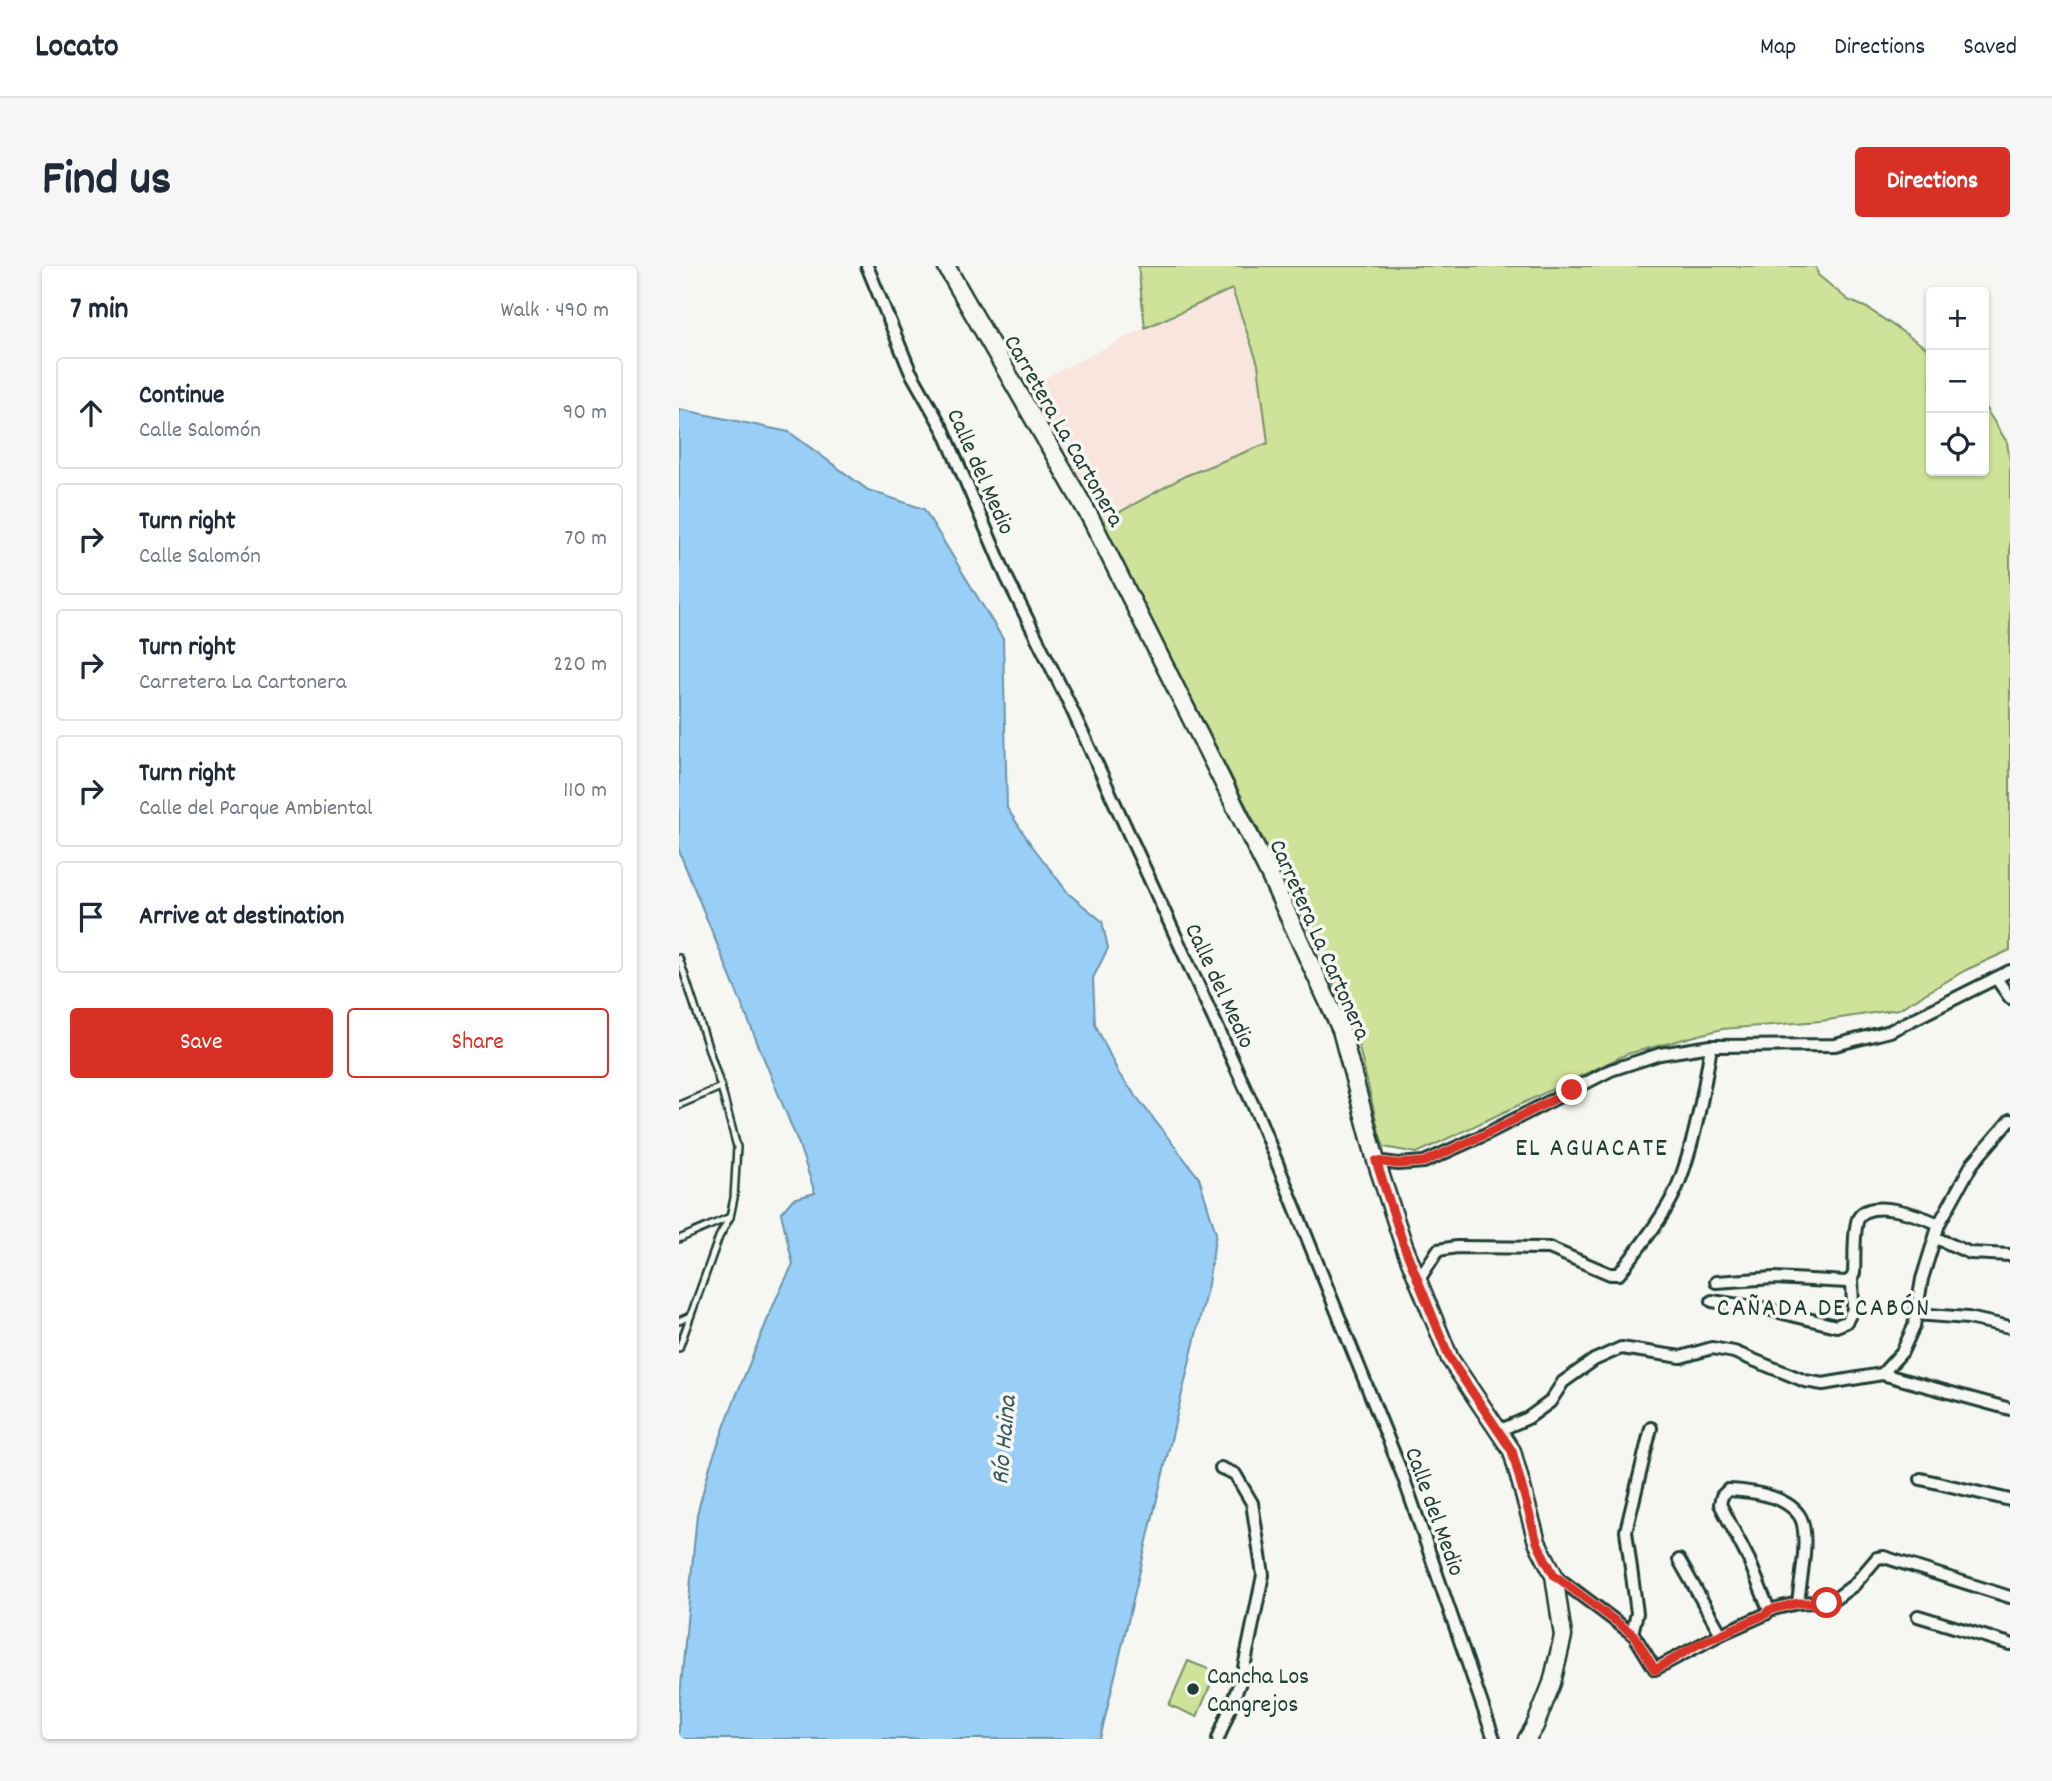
<!DOCTYPE html>
<meta charset="utf-8">
<style>
:root{--surface:#fff;--page:#f6f6f7;--text:#1f2937;--muted:#747a83;--line:#e0e1e3;--accent:#d93025}
body{margin:0;font-family:Dekko,sans-serif;background:var(--page);color:var(--text)}
.controls{position:absolute;right:21px;top:21px;display:grid;overflow:hidden;border-radius:7px;box-shadow:0 2px 5px #0004}
.controls button{width:63px;height:63px;display:grid;place-items:center;padding:0;border:0;border-bottom:2px solid var(--line);background:var(--surface);color:var(--text);font:35px sans-serif}
.stop{position:absolute;width:21px;height:21px;margin:-16px;border:5px solid #d93025;border-radius:50%;background:#fff}
.stop.end{background:#d93025;border-color:#fff;box-shadow:0 2px 7px #0008}
.list{margin:0;padding:0;list-style:none}
h2{display:flex;justify-content:space-between;align-items:center;height:91px;margin:0;padding:0 28px;font-size:30px}
h2 small{font-size:23px;font-weight:400;color:var(--muted)}
.list li{display:grid;grid-template-columns:46px 1fr auto;gap:21px;align-items:center;box-sizing:border-box;height:112px;margin:0 14px 14px;padding:0 14px;border:2px solid var(--line);border-radius:7px}
.list b{display:block;font-size:26px;white-space:nowrap}
.list p{margin:0;font-size:23px;white-space:nowrap;color:var(--muted)}
.list em{font-size:23px;font-style:normal;color:var(--muted)}
.actions{display:flex;gap:14px;padding:21px 28px}
.actions a{flex:1;padding:16px 0;border:2px solid var(--accent);border-radius:7px;text-align:center;font-size:24px;color:var(--accent)}
.actions .main{background:var(--accent);color:#fff}
.icon{flex:none;width:38px;height:38px;fill:none;stroke:currentColor;stroke-width:2;stroke-linecap:round;stroke-linejoin:round}
.map{position:relative;flex:none;width:1331px;height:1473px;overflow:hidden;border-radius:7px}
header{display:flex;align-items:center;gap:42px;box-sizing:border-box;height:98px;padding:0 35px;background:var(--surface);border-bottom:2px solid var(--line)}
header strong{font-size:33px}
nav{display:flex;gap:38px;margin-inline-start:auto;font-size:24px}
.intro{display:flex;align-items:center;justify-content:space-between;box-sizing:border-box;height:168px;padding:0 42px}
h1{margin:0;font-size:49px}
.button{padding:18px 32px;border-radius:7px;background:var(--accent);color:#fff;font-size:24px;font-weight:700}
main{display:flex;gap:42px;padding:0 42px}
aside{flex:1;background:var(--surface);border-radius:7px;box-shadow:0 2px 5px #0004}
.map>svg:first-child{display:block}
</style>
<header>
<strong>Locato</strong>
<nav><a>Map</a><a>Directions</a><a>Saved</a></nav>
</header>
<div class="intro"><h1>Find us</h1><a class="button">Directions</a></div>
<main>
<aside>
<h2>7 min<small>Walk · 490 m</small></h2>
<ul class="list">
<li><svg class="icon" aria-label="ahead" viewBox="0 0 24 24"><path d="M12 20V5M6 11l6-6 6 6"/></svg><div><b>Continue</b><p>Calle Salomón</p></div><em>90 m</em></li>
<li><svg class="icon" aria-label="right" viewBox="0 0 24 24"><path d="M7 20v-9h11M14 6l5 5-5 5"/></svg><div><b>Turn right</b><p>Calle Salomón</p></div><em>70 m</em></li>
<li><svg class="icon" aria-label="right" viewBox="0 0 24 24"><path d="M7 20v-9h11M14 6l5 5-5 5"/></svg><div><b>Turn right</b><p>Carretera La Cartonera</p></div><em>220 m</em></li>
<li><svg class="icon" aria-label="right" viewBox="0 0 24 24"><path d="M7 20v-9h11M14 6l5 5-5 5"/></svg><div><b>Turn right</b><p>Calle del Parque Ambiental</p></div><em>110 m</em></li>
<li><svg class="icon" aria-label="arrive" viewBox="0 0 24 24"><path d="M6 21V4h12l-3 4 3 4H6"/></svg><div><b>Arrive at destination</b></div></li>
</ul>
<div class="actions"><a class="main">Save</a><a>Share</a></div>
</aside>
<div class="map">
<svg width="1331" height="1473" viewBox="0 0 1331 1473">
<rect width="100%" height="100%" fill="#f6f6f2"/>
<filter id="ink" filterUnits="userSpaceOnUse"><feTurbulence type="fractalNoise" baseFrequency=".0143" numOctaves="2"/><feDisplacementMap in="SourceGraphic" scale="14" xChannelSelector="R" yChannelSelector="G"/><feConvolveMatrix kernelMatrix="1 2 1 2 8 2 1 2 1" color-interpolation-filters="sRGB"/></filter>
<g filter="url(#ink)">
<path fill="#f7e5de" d="M553,23L579,98L589,177L506,210L423,256L346,122L466,62Z"/>
<g fill="#cee399" stroke="#769066" stroke-width="2">
<path d="M459,0H1137L1139,9L1169,34L1188,42L1252,85V205H1305V140L1328,176L1331,195V684L1287,704L1220,743L1142,755L1043,763L948,788L738,887L705,881L700,866L680,781L636,675L423,256L506,210L589,177L579,98L553,23L466,62Z"/>
<path d="M509,1395L537,1406L518,1451L490,1439Z"/>
</g>
<path fill="#99cef7" stroke="#6894a9" stroke-width="2" d="M0,143L110,166L189,224L245,243L324,373L328,542L351,577L390,628L423,655L429,682L414,712L416,758L440,808L520,912L537,967L529,1018L421,1473H0V1441L18,1248L31,1200L53,1140L97,1033L114,998L102,947L114,933L136,927L119,876L0,585Z"/>
<g fill="none" stroke-linecap="round" stroke-linejoin="round">
<defs>
<g id="lane">
<path d="M0,692L42,821L58,881L55,932L51,951L40,971L0,1082"/>
<path d="M0,839L42,821"/>
<path d="M0,973L51,951"/>
<path d="M0,1055L11,1050"/>
</g>
<g id="street">
<path d="M188,0L231,105L265,165L328,312L389,435L580,852L724,1210L815,1473"/>
<path d="M1317,712L1331,732"/>
<path d="M697,895L719,898L745,896L805,869L932,804L981,788L1032,780L1156,779L1211,765L1331,705"/>
<path d="M1257,972L1291,987L1331,989"/>
<path d="M739,1015L759,984L778,981L870,982L931,1008H940C958,984 979,959 993,932C1013,893 1025,825 1032,780"/>
<path d="M1037,1016L1095,1012L1168,1016L1173,1012L1175,1007C1176,994 1174,965 1179,953C1190,930 1244,951 1260,958"/>
<path d="M1033,1035L1088,1043L1157,1060L1167,1056L1174,1044L1173,1012"/>
<path d="M1237,1048L1289,1052L1331,1061"/>
<path d="M1203,1108L1331,1143"/>
<path d="M819,1165L849,1152L871,1136L884,1116L915,1094L942,1082L1002,1091L1033,1082L1055,1086L1126,1115L1144,1118L1203,1108L1223,1086L1235,1060L1243,1013L1260,958L1293,898L1331,854"/>
<path d="M1242,1213L1331,1234"/>
<path d="M1000,1294L1042,1368"/>
<path d="M875,1309L955,1369L976,1403L1042,1368L1087,1348L1090,1344L1119,1337L1153,1335L1175,1319L1198,1292L1205,1291L1331,1331"/>
<path d="M1090,1344L1070,1294L1041,1238L1043,1230L1049,1224C1071,1225 1106,1229 1120,1249C1132,1265 1121,1317 1119,1337"/>
<path d="M1239,1350L1331,1378"/>
<path d="M953,1367L958,1347L947,1265L972,1162"/>
<path d="M539,1473L563,1411L584,1309L573,1237L556,1208L542,1202"/>
</g>
<path id="secondary" d="M267,0L411,251L590,608L662,764L697,895L725,980L771,1093L833,1185L858,1276L875,1309L884,1370L873,1417L856,1460L848,1473"/>
</defs>
<use href="#lane" stroke="#1f3d34" stroke-width="10"/>
<use href="#street" stroke="#1f3d34" stroke-width="16"/>
<use href="#secondary" stroke="#1f3d34" stroke-width="21"/>
<use href="#lane" stroke="#f6f6f2" stroke-width="5"/>
<use href="#street" stroke="#f6f6f2" stroke-width="10"/>
<use href="#secondary" stroke="#f6f6f2" stroke-width="16"/>
</g>
</g>
<g fill="none" stroke-linecap="round" stroke-linejoin="round" filter="url(#ink)">
<path stroke="#d93025" stroke-width="9" d="M893,824L805,869L745,896L719,898L697,895L725,980L771,1093L833,1185L858,1276L866,1293L875,1309L955,1369L976,1404L1018,1379L1087,1348L1090,1344L1119,1337H1148"/>
</g>
<circle fill="#1f3d34" stroke="#f6f6f2" stroke-width="2.5" cx="514" cy="1423" r="7"/>
<g text-anchor="middle" stroke-width="7" stroke-linejoin="round" paint-order="stroke">
<g font-size="24" fill="#1f3d34" stroke="#f6f6f2">
<text transform="translate(386 164) rotate(60)" y="8">Carretera La Cartonera</text>
<text transform="translate(303 205) rotate(66)" y="8">Calle del Medio</text>
<text transform="translate(642 673) rotate(66)" y="8">Carretera La Cartonera</text>
<text transform="translate(542 719) rotate(65)" y="8">Calle del Medio</text>
<text transform="translate(757 1245) rotate(70)" y="8">Calle del Medio</text>
</g>
<g font-size="24" fill="#1f3d34" stroke="#f6f6f2" text-anchor="start">
<text x="528" y="1417">Cancha Los<tspan x="528" dy="28">Cangrejos</tspan></text>
</g>
<g font-size="26" letter-spacing="2" fill="#1f3d34" stroke="#f6f6f2">
<text x="913" y="889">EL AGUACATE</text>
<text x="1145" y="1049">CAÑADA DE CABÓN</text>
</g>
<g font-size="26" font-style="italic" fill="#375a5b" stroke="#f6f6f2">
<text transform="translate(323 1174) rotate(-85)" y="9">Río Haina</text>
</g>
</g>
</svg>
<div class="controls">
<button>+</button>
<button>−</button>
<button><svg class="icon" aria-label="locate" viewBox="0 0 24 24"><circle cx="12" cy="12" r="6"/><path d="M12 2v4M12 18v4M2 12h4M18 12h4"/></svg></button>
</div>
<div class="stop" style="left:1148px;top:1337px"></div>
<div class="stop end" style="left:893px;top:824px"></div>
</div>
</main>
